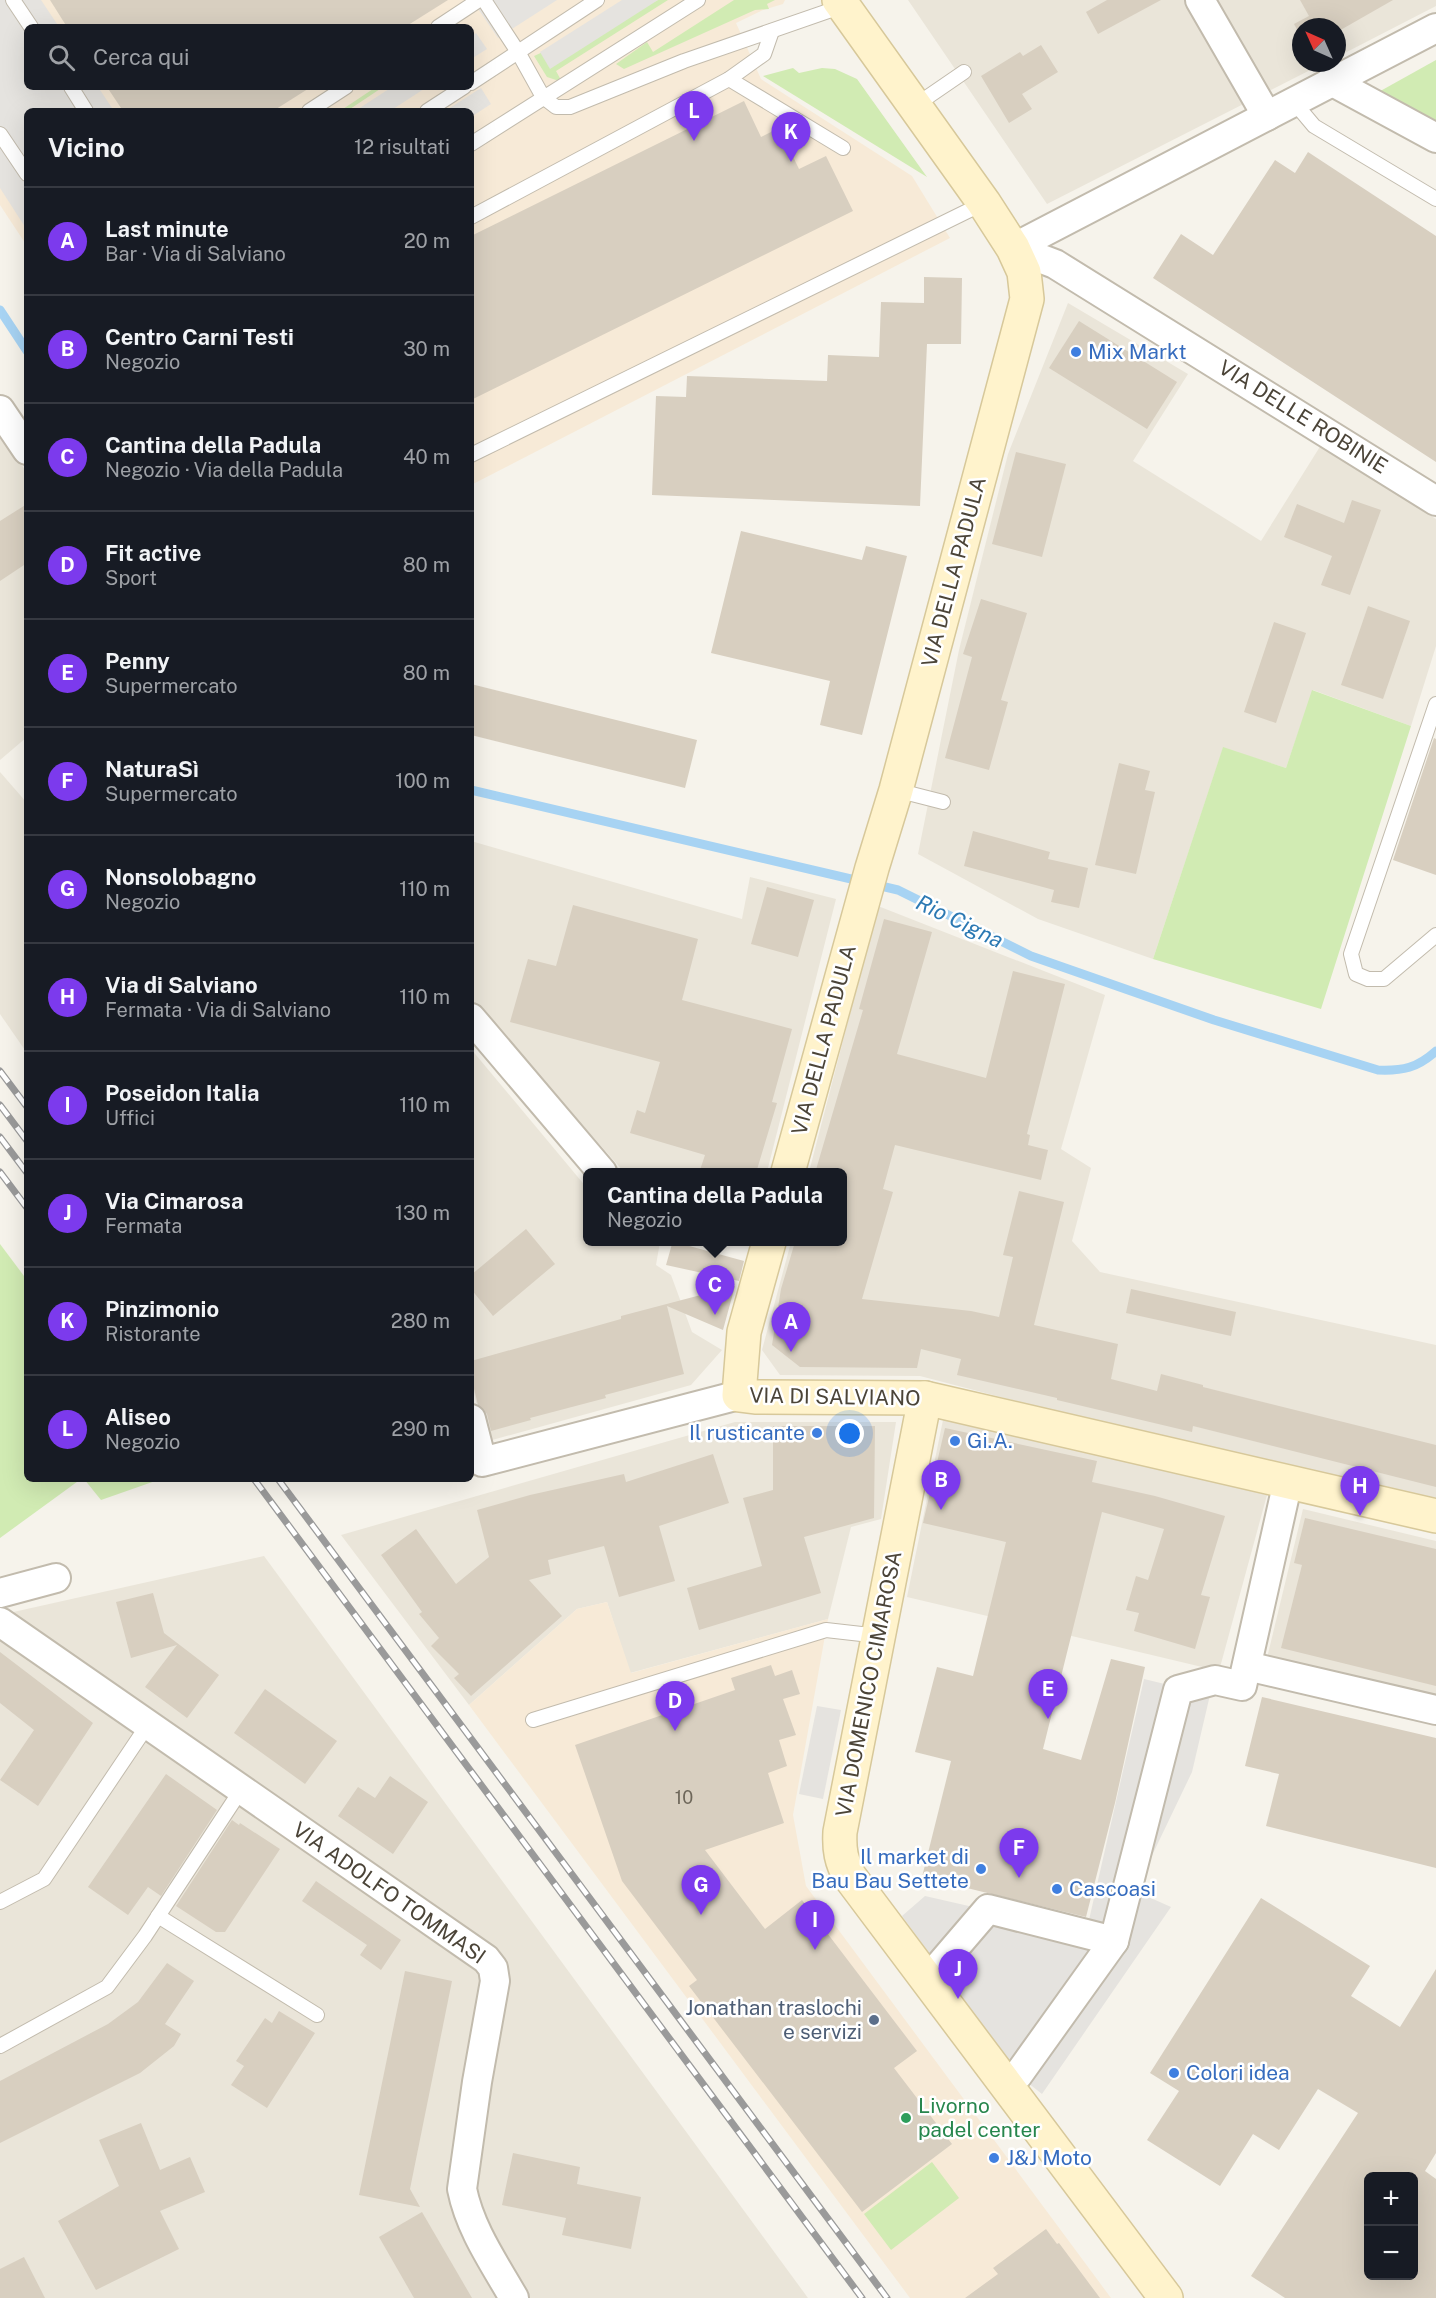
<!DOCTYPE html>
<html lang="it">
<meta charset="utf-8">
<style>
:root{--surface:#171b24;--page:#242831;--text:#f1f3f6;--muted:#9ea1a6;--line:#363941;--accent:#7c3aed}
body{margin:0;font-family:"Public Sans",sans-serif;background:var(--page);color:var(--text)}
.controls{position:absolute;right:18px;bottom:18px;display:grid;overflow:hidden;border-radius:9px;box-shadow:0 6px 24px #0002}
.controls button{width:54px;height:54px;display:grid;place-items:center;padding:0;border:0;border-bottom:2px solid var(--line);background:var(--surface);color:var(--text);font:30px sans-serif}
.compass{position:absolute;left:1292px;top:18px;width:54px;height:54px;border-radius:50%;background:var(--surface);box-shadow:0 6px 24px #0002;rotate:315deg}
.you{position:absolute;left:850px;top:1434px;width:21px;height:21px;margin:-15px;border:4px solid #fff;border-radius:50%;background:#1a73e8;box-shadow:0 0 0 9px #1a73e833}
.badge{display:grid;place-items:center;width:39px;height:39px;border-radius:50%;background:var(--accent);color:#fff;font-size:20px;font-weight:700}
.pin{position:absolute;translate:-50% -50px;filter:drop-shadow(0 2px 3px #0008)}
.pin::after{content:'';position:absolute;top:32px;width:21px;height:18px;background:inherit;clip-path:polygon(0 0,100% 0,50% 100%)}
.popup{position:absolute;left:583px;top:1168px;width:264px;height:78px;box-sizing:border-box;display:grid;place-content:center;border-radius:9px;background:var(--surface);filter:drop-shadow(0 2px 4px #0005);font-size:20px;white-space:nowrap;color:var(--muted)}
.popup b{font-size:22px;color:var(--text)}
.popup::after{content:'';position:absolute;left:50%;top:100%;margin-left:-12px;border:12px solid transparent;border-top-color:var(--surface)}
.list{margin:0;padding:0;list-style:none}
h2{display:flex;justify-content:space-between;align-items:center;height:78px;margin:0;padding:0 24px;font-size:26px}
h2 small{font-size:20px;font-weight:400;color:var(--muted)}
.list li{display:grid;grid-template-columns:39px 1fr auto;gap:18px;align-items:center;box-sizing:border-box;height:108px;padding:0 24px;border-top:2px solid var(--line)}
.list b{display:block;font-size:22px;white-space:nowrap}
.list p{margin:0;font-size:20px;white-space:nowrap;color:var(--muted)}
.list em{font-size:20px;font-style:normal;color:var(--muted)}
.icon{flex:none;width:33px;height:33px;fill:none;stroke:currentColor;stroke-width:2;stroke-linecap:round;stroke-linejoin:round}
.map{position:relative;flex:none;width:1436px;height:2298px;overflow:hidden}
.search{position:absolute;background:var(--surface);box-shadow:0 6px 24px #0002;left:24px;top:24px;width:450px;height:66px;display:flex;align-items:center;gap:15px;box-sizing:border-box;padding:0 21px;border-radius:9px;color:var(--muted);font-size:22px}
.panel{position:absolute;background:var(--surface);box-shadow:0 6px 24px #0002;left:24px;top:108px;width:450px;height:1374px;border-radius:9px}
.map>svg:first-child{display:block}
</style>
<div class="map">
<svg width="1436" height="2298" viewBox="0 0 1436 2298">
<rect width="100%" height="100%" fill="#f6f3eb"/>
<g fill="#eae5d9">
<path d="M908,0H1436V6L1337,57V27H1301V63H1324L1047,204Z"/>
<path d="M1068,303L1188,374L1133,461L1261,541L1321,445L1436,519V646L1411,726L1313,690L1286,768L1223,748L1153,959L1038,919L918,854L959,650L1008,454Z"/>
<path d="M0,433L27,473V737L0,760Z"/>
<path d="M0,772L27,803V1053L0,1014Z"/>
<path d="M471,841L742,919L750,877L836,899L767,1172H624L471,999Z"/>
<path d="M878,906L1105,995L1061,1149L1091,1168L1072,1241L1100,1272L1436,1345V1500L1274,1468L920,1376L780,1375L762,1350L791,1242H843V1172H809Z"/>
<path d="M471,1049L587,1188L588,1242H660L656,1265L671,1275L692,1332L722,1350L691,1385L485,1442L471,1379Z"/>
<path d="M944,1415L1267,1495L1219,1671L907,1597Z"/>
<path d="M735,1422H896L881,1519L851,1527L828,1619L630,1673L607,1602L577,1609L469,1705L341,1535Z"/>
<path d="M1303,1509L1436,1541V1696L1267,1658Z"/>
<path d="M264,1556L808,2298H0V1615Z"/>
</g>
<g fill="#f7ead7" fill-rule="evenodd">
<path d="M0,0H785L783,4L763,10L736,23L761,79L912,176L950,238L471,485V111H27V246L0,205ZM27,27H471V87H27Z"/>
<path d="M607,1602L631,1673L828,1619L793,1815L806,1886L1111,2298H910L469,1705L577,1609Z"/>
</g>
<g fill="#d1ebb3">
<path d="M658,0H668L556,71L562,82L547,77L534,56Z"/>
<path d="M734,0H775L767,4L769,9L755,10L624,69L616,64L647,42L653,52Z"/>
<path d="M1436,60V131L1375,94Z"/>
<path d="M793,68L799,73L822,68L835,69L857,79L927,177L763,76Z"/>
<path d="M376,87H383L347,111H340Z"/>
<path d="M1312,690L1411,726L1321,1009L1153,959L1223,747L1286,768Z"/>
<path d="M0,1244L27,1280V1479H81L0,1538Z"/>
<path d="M84,1479H161L101,1500Z"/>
<path d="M932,2162L959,2198L891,2250L864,2214Z"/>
</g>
<g fill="#e5e3df">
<path d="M0,0H41L59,27H27V87H98L114,111H27V230L0,188Z"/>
<path d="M472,0H557L498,38Z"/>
<path d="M622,0H658L550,69L540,52Z"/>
<path d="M476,33L487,49L471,59V36Z"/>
<path d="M392,87H427L390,111H355Z"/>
<path d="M481,88L491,104L471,117V111H445Z"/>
<path d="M1144,1679L1210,1695L1192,1772L1135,1891L1171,1907L1042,2094L1018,2075L902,1916L925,1896L1086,1933Z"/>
<path d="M817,1706L841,1710L823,1799L799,1794Z"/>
</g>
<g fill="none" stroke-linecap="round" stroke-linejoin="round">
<g stroke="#a7d3f3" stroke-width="9">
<path d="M0,310L27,351"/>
<path d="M471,790L898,890L1031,956L1214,1020L1378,1070C1403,1071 1417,1068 1436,1051"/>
</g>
</g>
<g fill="#d8cfc0" fill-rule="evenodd">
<path d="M50,0H448L405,27H67Z"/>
<path d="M1107,0H1161L1098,34L1086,12Z"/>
<path d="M1300,0H1393L1337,32V27H1301V37L1294,24L1309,16Z"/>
<path d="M1041,45L1058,72L1022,94L1032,109L1009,123L981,76L1020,52L1023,56Z"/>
<path d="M107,87H311L273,111H123Z"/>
<path d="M744,101L761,137L779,128L799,169L826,156L853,211L471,400V236Z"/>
<path d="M1308,152L1436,236V462L1153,278L1181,234L1213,255L1275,160L1295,173Z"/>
<path d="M924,277L962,278L961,344H927L920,506L652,495L656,396L686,397L687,376L827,381L828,355L879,357L881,302L924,303Z"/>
<path d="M1079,321L1177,382L1147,429L1049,368Z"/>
<path d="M1016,452L1066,464L1042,557L992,544Z"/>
<path d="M1352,500L1381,510L1350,595L1321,585L1332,556L1284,537L1297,504L1344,523Z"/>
<path d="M27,504V563L0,581V521Z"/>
<path d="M741,531L862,560L866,546L907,556L862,735L820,725L830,681L711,653Z"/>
<path d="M981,599L1027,613L1001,700L1008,702L989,770L945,758L972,657L963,654Z"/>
<path d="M1368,606L1410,621L1383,699L1341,685Z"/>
<path d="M1274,622L1306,633L1276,723L1244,712Z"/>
<path d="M471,684L697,740L685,788L471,735Z"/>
<path d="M1434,738L1436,739V875L1393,860Z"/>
<path d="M1119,763L1150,771L1145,790L1155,792L1136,874L1095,865Z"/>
<path d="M973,831L1050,852L1048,859L1088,868L1079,908L1051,902L1054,890L964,866Z"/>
<path d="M767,887L814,900L798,957L751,944Z"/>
<path d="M573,905L698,939L682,1000L792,1029L772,1102L777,1103L756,1173H699L705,1155L630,1133L637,1110L645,1113L660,1062L510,1022L528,959L556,966Z"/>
<path d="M884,919L932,932L897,1054L986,1078L1013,971L1065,984L1027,1134L1030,1135L1028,1145L1048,1150L1041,1180L895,1145L883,1189L893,1192L862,1299L971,1311L999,1317L1013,1257L1003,1255L1019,1191L1064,1202L1034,1325L1118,1344L1111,1379L1157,1391L1161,1374L1203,1385V1387L1436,1445V1487L1193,1426L1192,1432L1057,1400V1398L957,1375L961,1359L921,1349L917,1368L800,1367L772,1345L781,1289L795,1242H843V1173H815L863,1010L859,1009Z"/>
<path d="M526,1229L555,1264L493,1316L471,1289V1275Z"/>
<path d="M672,1244H682L744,1261L739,1281L666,1265Z"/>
<path d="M735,1286L723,1330L667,1306L684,1374L605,1395L606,1398L530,1418L531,1420L491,1431L487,1414L478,1405L471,1376V1361L621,1319V1316Z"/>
<path d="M1131,1289L1236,1312L1231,1336L1126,1313Z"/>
<path d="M773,1426H875L874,1518L804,1537L821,1593L699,1630L687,1588L762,1566L743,1498L773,1490Z"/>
<path d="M945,1428L1097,1461L1092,1482L1155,1496L1225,1516L1201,1595L1210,1597L1195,1649L1134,1631L1139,1613L1126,1610L1136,1576L1148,1580L1164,1529L1102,1512L1043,1749L1081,1760L1111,1659L1145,1667L1115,1803L1086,1917L922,1877L951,1761L915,1752L937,1667L973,1676L1006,1542L923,1523Z"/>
<path d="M713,1454L729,1503L659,1526L675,1581L619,1597L604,1546L548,1560L551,1574L529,1580L562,1616L471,1696L454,1678L459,1674L431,1646L439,1638L419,1614L422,1612L381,1555L416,1529L456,1584L489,1557L477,1510L530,1495L624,1474L626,1482Z"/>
<path d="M1305,1518L1436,1549V1686L1281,1648L1302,1565L1294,1563Z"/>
<path d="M153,1593L164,1633L219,1675L187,1718L145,1687L177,1645L131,1658L116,1602Z"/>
<path d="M0,1652L93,1723L38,1806L0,1780L34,1730L0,1703Z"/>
<path d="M771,1665L775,1676L792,1670L800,1694L783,1699L796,1735L779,1740L787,1766L768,1773L784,1823L705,1850L765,1929L802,1900L917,2051L894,2068L952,2144L862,2212L689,1986L697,1980L622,1881L575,1745L735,1690L731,1678Z"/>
<path d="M265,1689L337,1741L305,1784L234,1733Z"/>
<path d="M1262,1697L1436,1738V1868L1266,1826L1279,1774L1245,1766Z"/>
<path d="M166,1774L217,1810L161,1896L148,1887L128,1915L88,1887Z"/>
<path d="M390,1776L428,1802L393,1854L338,1816L358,1787L375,1798Z"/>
<path d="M232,1820L239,1825L240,1823L280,1849L225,1932H216L176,1906Z"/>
<path d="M316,1881L401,1940L381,1970L360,1955L367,1945L302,1901Z"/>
<path d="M1261,1898L1370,1966L1351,1996L1400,2027L1436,1969V2153L1425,2171L1436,2179V2298H1285L1251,2276L1358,2113L1318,2089L1279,2150L1253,2134L1220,2186L1147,2140L1179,2091L1150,2073ZM1368,2176H1413V2276H1368Z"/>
<path d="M167,1963L194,1981L165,2024L181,2034L174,2046L140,2073L0,2143V2081L108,2024L138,2002Z"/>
<path d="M405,1971L452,1981L410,2189L420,2207L359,2195Z"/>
<path d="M279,2011L315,2033L267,2108L231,2085L244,2066L236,2061L265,2018L272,2023Z"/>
<path d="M141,2123L160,2170L190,2157L205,2192L160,2211L179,2249L96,2290L58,2221L119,2186L99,2140Z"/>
<path d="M513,2153L580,2167L577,2184L641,2197L631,2249L562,2235L566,2218L502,2205Z"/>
<path d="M422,2212L472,2298H414L379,2237Z"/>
<path d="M1046,2229L1057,2244L1059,2243L1100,2298H965L998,2274L993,2268Z"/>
<path d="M24,2257L45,2298H0V2269Z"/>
</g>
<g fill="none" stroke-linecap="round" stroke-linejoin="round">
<defs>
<g id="lane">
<path d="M13,0L31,27"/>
<path d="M484,0L518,52L543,97L556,107H570L684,61L843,6"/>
<path d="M438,27L479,0"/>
<path d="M729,79L843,148"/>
<path d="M471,83L597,0"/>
<path d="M71,87L86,111"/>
<path d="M1293,101L1314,126L1436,199"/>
<path d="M913,107L964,72"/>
<path d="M309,111L346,87"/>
<path d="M427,111L464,87"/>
<path d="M0,134L27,174"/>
<path d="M471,144L698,0"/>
<path d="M471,217L729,79L764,54L772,31"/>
<path d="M471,455L984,203"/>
<path d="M1436,704L1351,954L1356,974L1368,979H1384L1436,935"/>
<path d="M896,790L943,802"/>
<path d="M533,1720L826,1630L879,1636"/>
<path d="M0,1902L44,1879L147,1726"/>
<path d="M158,1916L317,2015"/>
<path d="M0,2046L107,1987L145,1936L241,1790"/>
</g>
<g id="street">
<path d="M1200,0L1267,116"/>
<path d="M1331,81L1436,138"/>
<path d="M1013,248L1055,264L1436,501"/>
<path d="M1013,248L1436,28"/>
<path d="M0,410L27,450"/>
<path d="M471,1018L602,1172"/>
<path d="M471,1419L482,1462L739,1395"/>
<path d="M0,1593L56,1578"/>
<path d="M0,1622L486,1959L493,1968L495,1981L477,2082L462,2189C470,2229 494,2263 514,2298"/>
<path d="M1247,1666L1436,1710"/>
<path d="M928,1979L988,1909L1114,1941"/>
<path d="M1018,2075L1114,1941L1178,1690L1215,1680L1242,1686L1288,1481"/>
</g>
<g id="secondary">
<path d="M788,1172L872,868L896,790L1027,299L1024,272L1013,248L984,203L839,0"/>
<path d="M769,1242L744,1332L739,1395L755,1397L925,1398L1436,1516"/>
<path d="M925,1398L840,1832C839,1849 841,1862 850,1877L1166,2298"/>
</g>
</defs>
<use href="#lane" stroke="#c2bbad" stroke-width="16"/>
<use href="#street" stroke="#c2bbad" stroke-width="32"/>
<use href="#secondary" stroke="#d7c89a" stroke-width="36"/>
<use href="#lane" stroke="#fff" stroke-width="14"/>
<use href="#street" stroke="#fff" stroke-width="28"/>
<use href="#secondary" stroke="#fff3cc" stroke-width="33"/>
<defs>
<g id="rail">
<path d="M0,1071L27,1107"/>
<path d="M0,1105L27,1141"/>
<path d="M0,1137L27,1173"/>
<path d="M0,1172L27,1208"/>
<path d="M254,1479L862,2298"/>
<path d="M278,1479L887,2298"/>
</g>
</defs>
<use href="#rail" stroke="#9a9a9a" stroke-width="7"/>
<use href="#rail" stroke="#fff" stroke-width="4.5" stroke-dasharray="14" stroke-linecap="butt"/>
</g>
<g fill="#3f7fe0" stroke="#fff" stroke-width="2">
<circle cx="1076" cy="352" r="6"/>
<circle cx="817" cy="1433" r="6"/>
<circle cx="955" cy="1441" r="6"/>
<circle cx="981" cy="1869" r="6"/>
<circle cx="1057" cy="1889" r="6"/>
<circle cx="1174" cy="2073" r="6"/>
<circle cx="994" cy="2158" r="6"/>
</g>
<circle fill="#5c6f8a" stroke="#fff" stroke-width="2" cx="874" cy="2020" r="6"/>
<circle fill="#2e9e5b" stroke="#fff" stroke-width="2" cx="906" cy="2118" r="6"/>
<g text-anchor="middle" stroke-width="5" stroke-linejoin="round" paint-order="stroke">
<g font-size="18" fill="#6e675a">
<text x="684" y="1804">10</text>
</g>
<g font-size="21" fill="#366cbe" stroke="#fff" text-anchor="start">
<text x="1088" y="359">Mix Markt</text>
<text x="805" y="1440" text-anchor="end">Il rusticante</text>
<text x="967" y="1448">Gi.A.</text>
<text x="969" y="1864" text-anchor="end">Il market di<tspan x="969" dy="24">Bau Bau Settete</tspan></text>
<text x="1069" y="1896">Cascoasi</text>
<text x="1186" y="2080">Colori idea</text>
<text x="1006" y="2165">J&amp;J Moto</text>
</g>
<g font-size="21" fill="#4b4438" stroke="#fff">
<text transform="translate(1303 417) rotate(32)" y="7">VIA DELLE ROBINIE</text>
<text transform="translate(954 572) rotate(-75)" y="7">VIA DELLA PADULA</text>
<text transform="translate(824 1040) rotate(-75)" y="7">VIA DELLA PADULA</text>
<text transform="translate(835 1397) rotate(1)" y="7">VIA DI SALVIANO</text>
<text transform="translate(869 1684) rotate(-79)" y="7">VIA DOMENICO CIMAROSA</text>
<text transform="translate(389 1893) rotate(35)" y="7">VIA ADOLFO TOMMASI</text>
</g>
<g font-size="21" fill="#4e5e75" stroke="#fff" text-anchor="end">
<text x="862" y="2015">Jonathan traslochi<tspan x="862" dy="24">e servizi</tspan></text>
</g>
<g font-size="21" fill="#27864d" stroke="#fff" text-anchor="start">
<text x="918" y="2113">Livorno<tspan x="918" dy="24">padel center</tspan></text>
</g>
<g font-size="22" font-style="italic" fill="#2c79b3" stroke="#fff">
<text transform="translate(960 921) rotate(26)" y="8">Rio Cigna</text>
</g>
</g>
</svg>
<div class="controls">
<button>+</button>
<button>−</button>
</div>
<svg class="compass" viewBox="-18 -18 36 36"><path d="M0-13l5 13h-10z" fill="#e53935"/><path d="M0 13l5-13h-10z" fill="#9ea1a6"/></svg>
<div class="you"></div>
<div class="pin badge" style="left:791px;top:1352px">A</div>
<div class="pin badge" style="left:941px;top:1510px">B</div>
<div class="pin badge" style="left:715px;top:1315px">C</div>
<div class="popup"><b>Cantina della Padula</b>Negozio</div>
<div class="pin badge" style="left:675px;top:1731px">D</div>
<div class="pin badge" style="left:1048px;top:1719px">E</div>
<div class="pin badge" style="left:1019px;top:1878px">F</div>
<div class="pin badge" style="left:701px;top:1915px">G</div>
<div class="pin badge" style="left:1360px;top:1516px">H</div>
<div class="pin badge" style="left:815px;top:1950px">I</div>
<div class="pin badge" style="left:958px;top:1999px">J</div>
<div class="pin badge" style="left:791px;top:162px">K</div>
<div class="pin badge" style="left:694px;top:141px">L</div>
<div class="search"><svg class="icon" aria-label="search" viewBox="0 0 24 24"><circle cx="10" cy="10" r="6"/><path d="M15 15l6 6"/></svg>Cerca qui</div>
<section class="panel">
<h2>Vicino<small>12 risultati</small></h2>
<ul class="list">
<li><span class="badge">A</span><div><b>Last minute</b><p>Bar · Via di Salviano</p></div><em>20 m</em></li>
<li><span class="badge">B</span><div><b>Centro Carni Testi</b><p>Negozio</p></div><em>30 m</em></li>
<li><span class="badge">C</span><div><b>Cantina della Padula</b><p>Negozio · Via della Padula</p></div><em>40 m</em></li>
<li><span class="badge">D</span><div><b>Fit active</b><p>Sport</p></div><em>80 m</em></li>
<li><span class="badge">E</span><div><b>Penny</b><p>Supermercato</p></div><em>80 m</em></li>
<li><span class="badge">F</span><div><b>NaturaSì</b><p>Supermercato</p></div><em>100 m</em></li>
<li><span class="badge">G</span><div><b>Nonsolobagno</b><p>Negozio</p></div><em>110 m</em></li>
<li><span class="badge">H</span><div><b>Via di Salviano</b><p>Fermata · Via di Salviano</p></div><em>110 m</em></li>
<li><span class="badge">I</span><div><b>Poseidon Italia</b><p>Uffici</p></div><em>110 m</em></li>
<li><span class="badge">J</span><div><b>Via Cimarosa</b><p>Fermata</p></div><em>130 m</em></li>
<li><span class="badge">K</span><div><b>Pinzimonio</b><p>Ristorante</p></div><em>280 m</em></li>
<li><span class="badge">L</span><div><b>Aliseo</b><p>Negozio</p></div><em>290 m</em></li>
</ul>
</section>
</div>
